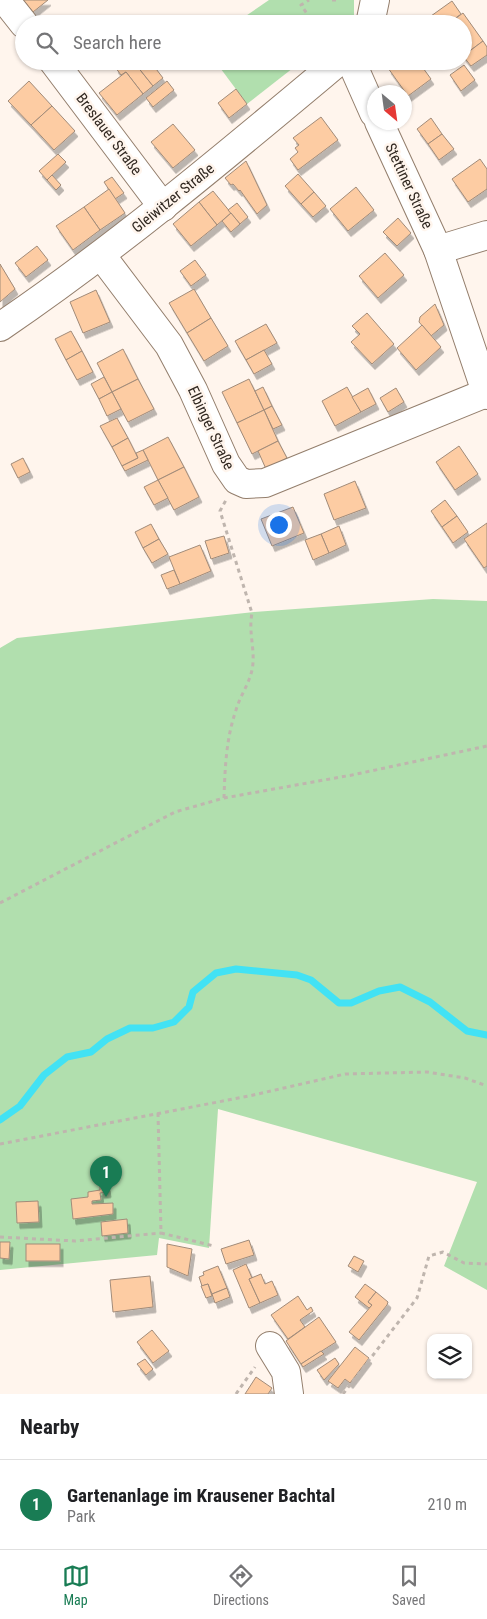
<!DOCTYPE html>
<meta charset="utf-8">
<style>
:root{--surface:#fff;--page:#f2f2f2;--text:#202124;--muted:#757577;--line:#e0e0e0;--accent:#197c54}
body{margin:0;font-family:"Roboto Condensed",sans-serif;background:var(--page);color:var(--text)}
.controls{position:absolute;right:15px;bottom:15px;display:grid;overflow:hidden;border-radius:10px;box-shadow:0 1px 4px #0004}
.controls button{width:45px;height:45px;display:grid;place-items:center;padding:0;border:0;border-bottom:1px solid var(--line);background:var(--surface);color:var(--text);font:25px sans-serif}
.compass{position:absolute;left:367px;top:85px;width:45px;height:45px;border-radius:50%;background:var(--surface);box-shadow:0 1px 4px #0004;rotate:151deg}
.you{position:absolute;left:278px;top:524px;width:18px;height:18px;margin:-12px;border:4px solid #fff;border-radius:50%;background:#1a73e8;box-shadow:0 0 0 8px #1a73e833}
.badge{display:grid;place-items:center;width:32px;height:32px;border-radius:50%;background:var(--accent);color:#fff;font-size:16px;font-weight:700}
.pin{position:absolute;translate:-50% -41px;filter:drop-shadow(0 1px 2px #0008)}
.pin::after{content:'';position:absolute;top:26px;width:18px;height:15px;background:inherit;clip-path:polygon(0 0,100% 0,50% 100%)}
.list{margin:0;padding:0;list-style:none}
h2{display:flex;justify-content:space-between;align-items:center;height:65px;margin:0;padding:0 20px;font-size:21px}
h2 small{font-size:16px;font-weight:400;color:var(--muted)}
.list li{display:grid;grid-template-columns:32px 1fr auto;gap:15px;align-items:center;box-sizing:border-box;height:90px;padding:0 20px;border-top:1px solid var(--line)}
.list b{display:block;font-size:19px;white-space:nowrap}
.list p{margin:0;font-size:16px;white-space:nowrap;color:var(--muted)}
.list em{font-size:16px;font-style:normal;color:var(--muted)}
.icon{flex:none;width:28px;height:28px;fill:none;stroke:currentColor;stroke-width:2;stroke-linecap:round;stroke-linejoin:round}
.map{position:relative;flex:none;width:487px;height:1394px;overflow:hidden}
.search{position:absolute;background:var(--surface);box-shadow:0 1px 4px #0004;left:15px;right:15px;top:15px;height:55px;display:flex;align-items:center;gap:12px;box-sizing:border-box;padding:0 18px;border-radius:28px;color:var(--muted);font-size:19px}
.sheet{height:155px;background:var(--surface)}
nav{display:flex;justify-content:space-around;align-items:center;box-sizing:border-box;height:70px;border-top:1px solid var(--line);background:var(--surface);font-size:14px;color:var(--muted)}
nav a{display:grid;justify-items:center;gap:2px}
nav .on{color:var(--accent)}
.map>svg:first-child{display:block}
</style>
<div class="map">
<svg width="487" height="1394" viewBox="0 0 487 1394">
<defs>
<filter id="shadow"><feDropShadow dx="3" dy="5.5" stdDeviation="0" flood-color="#0004"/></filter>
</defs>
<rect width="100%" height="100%" fill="#fff5ed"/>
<g fill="#b1dfae">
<path d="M269,0H354V17L350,24H234Z"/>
<path d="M215,61H302L247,104Z"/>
<path d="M433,599L487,601V1290L444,1266L477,1182L218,1109L209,1248L159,1238L157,1255L0,1270V648L17,638L254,612Z"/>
</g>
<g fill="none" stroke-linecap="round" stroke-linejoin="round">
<path stroke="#42e2f4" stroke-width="7" d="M0,1120L20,1106L44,1075L67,1057L91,1052L107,1039L130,1028H153L174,1022L189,1007L193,992L216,973L236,969L297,975L311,980L339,1003H351L379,991L400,987L430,1002L467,1031L487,1035"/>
</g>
<g fill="#fdcca3" stroke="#a18b79" filter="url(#shadow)">
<path d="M23,0H48L33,12Z"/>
<path d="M452,1L461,14L448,24H437L431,16Z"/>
<path d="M463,13L483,41L463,56V24H448Z"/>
<path d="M483,41L487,47V55L471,66L463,56Z"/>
<path d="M122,61H133L153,86L143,94L126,72L121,75L115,67Z"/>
<path d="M133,61H150L163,78L153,86Z"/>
<path d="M397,61H418L431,79L408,96L388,68Z"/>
<path d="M464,65L475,80L461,91L450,75Z"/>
<path d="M126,72L143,94L117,115L99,93Z"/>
<path d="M29,81L52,106L31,125L8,101Z"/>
<path d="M167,81L174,90L153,107L146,98Z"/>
<path d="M236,89L247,104L229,118L218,103Z"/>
<path d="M52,106L75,131L54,150L31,125Z"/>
<path d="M321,117L338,140L298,170L290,159L298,152L295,148L299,145L293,138Z"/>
<path d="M431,118L442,134L428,144L417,129Z"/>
<path d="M173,124L195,150L173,168L151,142Z"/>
<path d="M442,134L454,149L439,160L428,144Z"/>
<path d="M58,154L66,162L47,180L39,171Z"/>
<path d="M480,159L487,169V189L468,202L452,179Z"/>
<path d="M246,161L267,205L257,214L240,190L239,191L233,184L231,185L225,178Z"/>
<path d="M298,174L314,192L301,204L285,186Z"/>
<path d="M52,175L61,185L56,190L47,180Z"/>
<path d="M112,177L124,193L115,199L104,182Z"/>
<path d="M356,187L374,210L348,231L330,209Z"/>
<path d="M109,189L125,213L100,230L84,207Z"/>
<path d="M213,191L231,213L217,225L199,202Z"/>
<path d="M314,192L326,206L313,217L301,204Z"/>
<path d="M199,202L217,225L191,246L173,224Z"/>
<path d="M237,203L248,217L240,224L228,210Z"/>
<path d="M84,207L100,230L73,250L56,226Z"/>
<path d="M231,213L240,224L231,232L222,221Z"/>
<path d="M398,218L411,233L397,246L383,232Z"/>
<path d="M37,246L48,260L26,277L15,263Z"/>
<path d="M385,253L404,275L378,298L359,276Z"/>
<path d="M195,260L206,275L191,286L180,271Z"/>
<path d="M0,264L15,289L0,302Z"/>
<path d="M194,289L211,318L187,333L169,303Z"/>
<path d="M96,290L110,322L83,333L70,302Z"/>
<path d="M435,304L444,325L431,336L419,322L420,317Z"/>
<path d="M367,313L394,344L372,364L351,342L360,334L352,326Z"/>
<path d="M211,318L228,346L204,361L187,333Z"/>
<path d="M266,324L277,343L246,360L235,341Z"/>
<path d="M422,325L441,347L416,370L397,348Z"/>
<path d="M71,331L82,351L66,360L55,339Z"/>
<path d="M123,349L138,379L112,392L97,363Z"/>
<path d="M264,350L272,364L254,374L246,360Z"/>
<path d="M82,351L93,372L77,380L66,360Z"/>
<path d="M104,377L112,392L99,399L91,384Z"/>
<path d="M138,379L154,409L128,422L112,392Z"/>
<path d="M249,379L264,410L237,423L222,392Z"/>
<path d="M263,387L272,406L264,410L255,391Z"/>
<path d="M347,387L361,412L335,426L322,401Z"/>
<path d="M368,388L376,404L361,412L352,397Z"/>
<path d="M396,388L404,402L388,412L380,398Z"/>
<path d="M112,392L121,409L107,416L99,399Z"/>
<path d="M272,406L282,425L273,429L264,410Z"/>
<path d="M264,410L278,441L252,454L237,423Z"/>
<path d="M117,418L128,438L112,447L100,426Z"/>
<path d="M168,437L184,467L158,480L143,450Z"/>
<path d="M128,438L138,458L122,466L112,447Z"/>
<path d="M278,441L287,458L266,469L258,451Z"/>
<path d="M459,446L478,474L455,490L436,462Z"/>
<path d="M143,450L148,460L125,471L122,466L138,458L136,453Z"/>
<path d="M23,458L30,472L18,478L11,464Z"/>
<path d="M184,467L199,497L174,510L158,480Z"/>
<path d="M158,480L168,498L154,505L144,487Z"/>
<path d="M355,481L366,508L334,520L324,494Z"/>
<path d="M445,500L457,516L442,527L431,511Z"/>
<path d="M293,507L304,533L272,546L261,519Z"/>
<path d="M457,516L468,532L453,543L442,527Z"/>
<path d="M487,523V566L484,568L464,539Z"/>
<path d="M151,524L159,539L143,548L135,532Z"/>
<path d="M339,526L346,545L329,553L321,534Z"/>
<path d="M321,534L329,553L313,560L305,540Z"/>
<path d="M224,536L229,553L211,559L205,541Z"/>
<path d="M159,539L168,554L152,563L143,548Z"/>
<path d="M200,545L211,571L180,584L169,557Z"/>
<path d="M174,570L180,584L167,589L161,575Z"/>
<path d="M107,1185L108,1192L100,1193L101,1200L92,1201V1204L113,1203V1214L73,1219L71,1199L88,1197V1192L100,1190V1186Z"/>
<path d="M38,1201L39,1222L17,1223L16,1202Z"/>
<path d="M127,1219L128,1233L102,1236L101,1222Z"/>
<path d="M249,1240L254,1255L226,1264L221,1249Z"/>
<path d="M0,1242H10L9,1259L0,1258Z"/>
<rect x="26" y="1244" width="34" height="17"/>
<path d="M167,1244L192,1249L188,1276L167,1267Z"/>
<path d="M354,1256L364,1261L358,1272L348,1266Z"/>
<path d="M246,1264L252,1278L249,1279L260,1303L249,1308L233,1270Z"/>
<path d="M218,1266L227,1288L212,1294L208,1284L202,1286L199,1277L204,1275L203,1272Z"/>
<path d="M261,1274L265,1284L272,1281L278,1295L260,1303L249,1279Z"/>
<path d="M150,1276L153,1307L113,1312L110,1280Z"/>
<path d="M208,1284L212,1296L206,1298L201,1286Z"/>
<path d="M365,1284L376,1292L368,1302L372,1305L369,1308L355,1297Z"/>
<path d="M227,1288L230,1297L215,1303L212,1294Z"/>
<path d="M376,1292L388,1302L387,1305L359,1340L349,1332L372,1305L368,1302Z"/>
<path d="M298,1296L307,1310L311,1307L313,1311L300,1320L305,1327L288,1339L271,1315Z"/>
<path d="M319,1317L336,1342L301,1364L286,1341Z"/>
<path d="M152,1330L169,1351L153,1363L137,1342Z"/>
<path d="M355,1347L369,1358L350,1383L345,1379L338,1388L328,1381Z"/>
<path d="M321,1351L324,1354L303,1367L301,1364Z"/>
<path d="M335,1358L339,1364L324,1380L317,1370Z"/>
<path d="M145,1359L153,1369L146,1375L137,1364Z"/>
<path d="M256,1377L272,1388L268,1394H245Z"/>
</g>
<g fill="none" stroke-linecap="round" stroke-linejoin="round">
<defs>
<g id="minor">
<path d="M5,0L24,24"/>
<path d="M370,24L375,0"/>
<path d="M53,61L163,207"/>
<path d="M351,61L374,113"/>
<path d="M379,122L438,250L487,395"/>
<path d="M438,250L487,235"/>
<path d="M101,255L169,345L193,390L226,464L237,480L246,484L265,483L486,393"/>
<path d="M0,327C119,246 229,153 339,61"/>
<path d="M270,1346L286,1372L289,1394"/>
</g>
</defs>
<use href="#minor" stroke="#937e6c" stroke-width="30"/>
<g stroke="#bfb5ae" stroke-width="3" stroke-dasharray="4 4" stroke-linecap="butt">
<path d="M332,0H336"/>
<path d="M303,24L310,18L301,5L309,0"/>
<path d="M224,798C225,768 226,739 236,710C240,696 249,684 252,670C256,651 248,633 252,613L220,511L226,500"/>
<path d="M0,903L175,812L224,798L352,775L487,746"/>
<path d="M158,1113L161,1233L214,1246"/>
<path d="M0,1144L249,1096L345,1074L427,1072L465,1078L487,1086"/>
<path d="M0,1237L75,1241L161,1233"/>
<path d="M236,1394L255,1367"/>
<path d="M343,1394L417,1298L429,1256L443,1252L464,1263L487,1264"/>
</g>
<use href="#minor" stroke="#fff" stroke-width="28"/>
</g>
<g text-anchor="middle" stroke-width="5" stroke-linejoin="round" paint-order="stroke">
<g font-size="15" fill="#312821" stroke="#fff5ed">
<text transform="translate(109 134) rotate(53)" y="5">Breslauer Straße</text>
<text transform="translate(409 186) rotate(65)" y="5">Stettiner Straße</text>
<text transform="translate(173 198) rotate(-39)" y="5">Gleiwitzer Straße</text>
<text transform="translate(211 428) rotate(65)" y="5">Elbinger Straße</text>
</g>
</g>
</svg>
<div class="controls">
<button><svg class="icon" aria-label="layers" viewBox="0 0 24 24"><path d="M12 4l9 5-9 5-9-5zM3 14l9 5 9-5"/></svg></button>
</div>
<svg class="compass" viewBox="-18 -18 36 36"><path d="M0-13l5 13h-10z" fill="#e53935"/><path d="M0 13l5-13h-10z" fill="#757577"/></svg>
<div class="you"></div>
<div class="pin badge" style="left:106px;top:1197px">1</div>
<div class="search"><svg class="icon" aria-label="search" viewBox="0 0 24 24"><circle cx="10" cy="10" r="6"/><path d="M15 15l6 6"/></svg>Search here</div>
</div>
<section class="sheet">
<h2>Nearby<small></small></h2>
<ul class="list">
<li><span class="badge">1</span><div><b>Gartenanlage im Krausener Bachtal</b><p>Park</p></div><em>210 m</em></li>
</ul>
</section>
<nav>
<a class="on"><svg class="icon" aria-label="map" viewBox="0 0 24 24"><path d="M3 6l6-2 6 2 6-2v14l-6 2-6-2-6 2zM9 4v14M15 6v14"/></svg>Map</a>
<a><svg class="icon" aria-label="directions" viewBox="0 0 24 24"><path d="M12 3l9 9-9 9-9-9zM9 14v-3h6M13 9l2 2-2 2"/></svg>Directions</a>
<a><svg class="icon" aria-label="saved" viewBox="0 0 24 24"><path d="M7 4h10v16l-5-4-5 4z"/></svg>Saved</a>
</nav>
